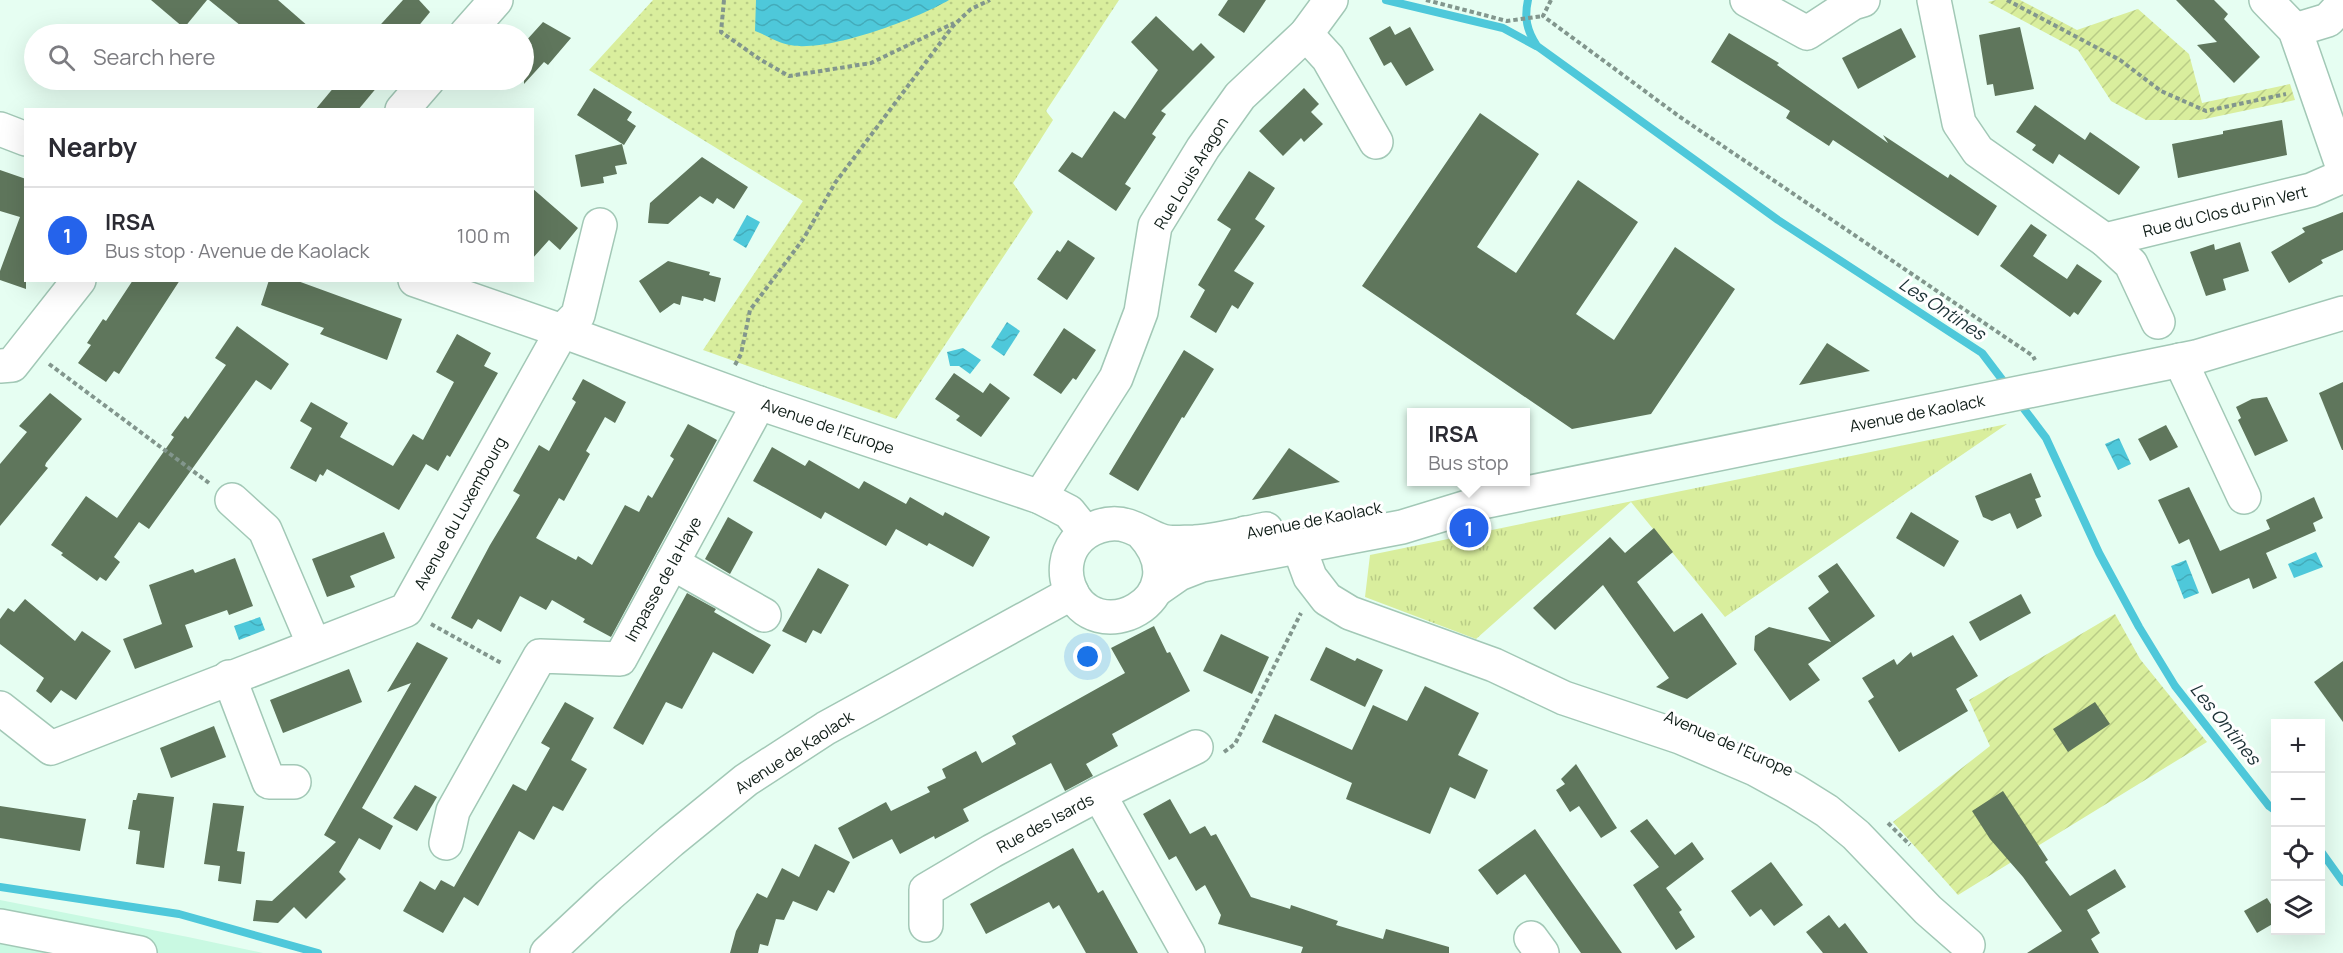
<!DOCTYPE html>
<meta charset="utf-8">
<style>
:root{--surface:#fff;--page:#f7f7f7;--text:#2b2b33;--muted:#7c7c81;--line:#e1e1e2;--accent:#2563eb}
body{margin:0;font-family:Manrope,sans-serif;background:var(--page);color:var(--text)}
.controls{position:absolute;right:18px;bottom:18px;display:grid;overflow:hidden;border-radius:0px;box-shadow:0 6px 24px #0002}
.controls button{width:54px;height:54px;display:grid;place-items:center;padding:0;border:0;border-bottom:2px solid var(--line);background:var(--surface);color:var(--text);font:30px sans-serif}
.you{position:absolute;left:1088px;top:657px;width:21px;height:21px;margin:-15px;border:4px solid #fff;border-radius:50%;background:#1a73e8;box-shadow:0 0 0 9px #1a73e833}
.badge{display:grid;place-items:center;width:39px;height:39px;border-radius:50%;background:var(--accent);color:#fff;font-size:20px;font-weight:700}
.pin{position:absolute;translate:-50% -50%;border:3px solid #fff;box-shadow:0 2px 6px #0006}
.popup{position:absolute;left:1407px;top:408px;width:123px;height:78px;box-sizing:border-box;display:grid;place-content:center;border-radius:0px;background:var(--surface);filter:drop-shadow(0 2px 4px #0005);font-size:20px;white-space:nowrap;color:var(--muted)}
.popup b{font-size:22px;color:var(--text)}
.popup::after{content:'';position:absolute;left:50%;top:100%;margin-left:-12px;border:12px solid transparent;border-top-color:var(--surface)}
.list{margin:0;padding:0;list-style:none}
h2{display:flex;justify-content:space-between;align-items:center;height:78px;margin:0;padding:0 24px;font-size:26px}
h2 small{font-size:20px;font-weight:400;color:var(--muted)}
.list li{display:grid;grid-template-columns:39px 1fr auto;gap:18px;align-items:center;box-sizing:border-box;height:96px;padding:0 24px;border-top:2px solid var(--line)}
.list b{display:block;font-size:22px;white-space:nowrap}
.list p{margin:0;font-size:20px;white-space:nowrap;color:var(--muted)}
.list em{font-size:20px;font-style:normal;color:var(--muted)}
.icon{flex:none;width:33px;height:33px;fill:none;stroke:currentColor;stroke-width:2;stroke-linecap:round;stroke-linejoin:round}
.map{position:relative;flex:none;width:2343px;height:953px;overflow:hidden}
.search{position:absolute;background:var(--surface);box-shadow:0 6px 24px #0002;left:24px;top:24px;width:510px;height:66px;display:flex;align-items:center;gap:15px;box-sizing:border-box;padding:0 21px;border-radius:33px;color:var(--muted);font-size:22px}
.panel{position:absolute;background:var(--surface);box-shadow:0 6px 24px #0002;left:24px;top:108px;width:510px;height:174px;border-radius:0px}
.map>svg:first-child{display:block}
</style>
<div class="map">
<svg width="2343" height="953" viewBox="0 0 2343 953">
<defs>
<pattern id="grass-tufts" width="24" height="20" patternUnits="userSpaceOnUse" patternTransform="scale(1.5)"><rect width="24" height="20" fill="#d9ee9d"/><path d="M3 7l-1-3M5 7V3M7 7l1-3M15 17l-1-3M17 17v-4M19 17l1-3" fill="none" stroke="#b9cc86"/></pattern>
<pattern id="park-dots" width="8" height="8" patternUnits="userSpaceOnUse" patternTransform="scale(1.5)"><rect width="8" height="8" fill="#d9ee9d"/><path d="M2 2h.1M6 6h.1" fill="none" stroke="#b9cc86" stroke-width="1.8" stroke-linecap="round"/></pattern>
<pattern id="garden-furrows" width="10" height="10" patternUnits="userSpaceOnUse" patternTransform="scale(1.5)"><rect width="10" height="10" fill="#d9ee9d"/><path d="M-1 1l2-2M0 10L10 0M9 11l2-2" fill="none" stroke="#b9cc86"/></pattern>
<pattern id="water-waves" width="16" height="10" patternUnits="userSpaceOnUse" patternTransform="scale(1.5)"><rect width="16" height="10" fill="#4ec8da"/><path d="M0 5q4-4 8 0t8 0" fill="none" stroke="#43abba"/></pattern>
</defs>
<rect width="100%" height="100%" fill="#e6fef2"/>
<path fill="#c9f9e2" d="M0,900L188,937L263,953H0Z"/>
<path fill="url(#grass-tufts)" d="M2007,424L1725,617L1631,502L1476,639L1365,597L1370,555Z"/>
<path fill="url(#park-dots)" d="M653,0H1119L1046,111L1053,120L1013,183L1033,212L896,419L703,350L803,201L589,70Z"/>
<g fill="url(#garden-furrows)">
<path d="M1996,0H2020L2077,30L2138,9L2189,54L2202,103L2290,84L2295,100L2200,120H2146L2111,101L2078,50L1988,2Z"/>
<path d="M2115,614L2140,659L2207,742L1958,895L1893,822L1990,746L1969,700Z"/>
</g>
<g fill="url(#water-waves)">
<path d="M756,0H949C917,19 826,53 790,45C778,43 766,35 755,31Z"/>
<path d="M747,215L760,222L746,248L733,240Z"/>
<path d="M1007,322L1020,331L1004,356L991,347Z"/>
<path d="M963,348L981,360L970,374L959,366H950L947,352Z"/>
<path d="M2119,438L2131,464L2118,470L2105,444Z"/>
<path d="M2316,552L2323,567L2294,578L2288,564Z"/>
<path d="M2186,560L2199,593L2184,599L2171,566Z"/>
<path d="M260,617L265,630L239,640L234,626Z"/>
</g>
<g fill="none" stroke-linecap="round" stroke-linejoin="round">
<g stroke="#4ec8da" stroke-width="8">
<path d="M1386,0L1503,28L1536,46"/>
<path d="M1528,0C1524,18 1527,31 1537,46L1778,220L1982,353L2007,386"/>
<path d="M2018,401L2046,438L2099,553L2139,627L2175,686L2269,806L2276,811"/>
<path d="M2320,850L2343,882"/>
<path d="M0,887L179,914L318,953"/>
</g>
</g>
<g fill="#5f765c">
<path d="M151,0H207L184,28Z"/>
<path d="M209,0H278L317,34H251Z"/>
<path d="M403,0H419L430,12L412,34H372Z"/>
<path d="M1228,0H1266L1244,33L1218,15Z"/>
<path d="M2176,0H2214L2228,14L2224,19L2260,57L2234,83L2197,45L2217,42Z"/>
<path d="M1156,16L1193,51L1201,43L1215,57L1161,111L1166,114L1152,134L1156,137L1125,184L1131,188L1116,211L1058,171L1072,152L1082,158L1114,111L1125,119L1158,70L1131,42Z"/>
<path d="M543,22L571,38L548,65L544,62L524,84V43Z"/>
<path d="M1390,26L1395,35L1410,27L1434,70L1406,86L1391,62L1384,66L1369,38Z"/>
<path d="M2020,27L2034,89L1995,96L1993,84L1987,85L1979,35Z"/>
<path d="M1901,28L1916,57L1858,89L1842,58Z"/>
<path d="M1729,33L1779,63L1777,65L1888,143L1883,135L1948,178L1950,174L1997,206L1978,236L1833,140L1829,146L1786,118L1790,111L1711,62Z"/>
<path d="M340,80H383L358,110H315Z"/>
<path d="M594,88L632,112L627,120L636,126L624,145L577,115Z"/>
<path d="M1304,88L1319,104L1311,112L1323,124L1304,142L1301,138L1283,156L1259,131Z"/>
<path d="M2035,105L2085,140L2090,132L2140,167L2119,195L2059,154L2053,164L2032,150L2036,145L2016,132Z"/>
<path d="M1480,113L1539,154L1477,247L1516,273L1578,180L1638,222L1576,314L1614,340L1675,247L1735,289L1651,414L1572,429L1362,286Z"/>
<path d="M2282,120L2287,155L2178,178L2172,144L2223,134V131Z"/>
<path d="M622,144L627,164L615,166L617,174L603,177L604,183L581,187L575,155Z"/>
<path d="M702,157L748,187L734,209L717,198L713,204L700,196L668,224L648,223L650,203Z"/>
<path d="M0,170L26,179V289L0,280V271L20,217L0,211Z"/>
<path d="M1249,171L1275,188L1255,219L1265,226L1234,271L1254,283L1238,309L1232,305L1216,333L1190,317L1205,290L1198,285L1231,229L1217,220Z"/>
<path d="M532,188L578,228L560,250L549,240L532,259Z"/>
<path d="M2343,212V250L2321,260L2323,263L2289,283L2271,252L2305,232L2302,228Z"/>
<path d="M2031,224L2047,235L2033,256L2067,279L2077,264L2102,281L2078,315L2074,312L2070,317L2000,266Z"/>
<path d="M1068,240L1095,258L1067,300L1037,279L1057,250L1060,252Z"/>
<path d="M2240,242L2249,271L2223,279L2226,290L2206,296L2190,252L2214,244L2215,250Z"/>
<path d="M668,261L710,272L709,275L721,278L715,302L704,298L703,301L682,296L680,305L674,303L660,313L639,281Z"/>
<path d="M133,280H180L119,374L114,371L106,382L78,363L91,345L87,343L103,319L106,321Z"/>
<path d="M269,280H295L402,319L387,360L320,334L324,328L261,305Z"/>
<path d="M237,326L289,364L271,390L256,380L149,529L139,522L114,557L120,562L106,581L100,577L97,581L61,555L63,553L51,545L86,496L117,518L174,437L171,435L185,416L188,419L226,365L215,358Z"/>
<path d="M1064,328L1096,350L1076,380L1073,378L1061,394L1033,375Z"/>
<path d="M457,334L491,353L484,366L498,373L450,457L447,455L438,471L426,464L399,510L327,469L323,476L320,474L316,482L290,468L312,428L300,421L311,402L348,423L340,437L393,466L413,434L423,440L454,382L436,372Z"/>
<path d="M1827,343L1870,371L1799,385Z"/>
<path d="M1184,350L1214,369L1184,418L1182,417L1138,491L1109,474Z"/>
<path d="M954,373L983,393L990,383L1010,398L981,437L956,420L960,416L935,399Z"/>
<path d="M583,379L626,402L615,423L605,417L586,451L590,454L564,501L559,498L536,538L576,560L578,556L592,565L625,505L639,512L648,495L652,498L674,459L670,456L688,424L717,440L611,637L583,622L585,619L552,600L546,610L520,596L501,632L478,619L472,629L451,618L490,545L520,495L513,491L539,445L549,451L576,402L572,399Z"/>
<path d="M2343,382V450H2342L2319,393Z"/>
<path d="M50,393L82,419L46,463L45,466L48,468L0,526V464L27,432L19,426Z"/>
<path d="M2267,397L2288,441L2255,456L2238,420L2241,418L2236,407L2252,399Z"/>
<path d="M2166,425L2178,447L2150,461L2138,439Z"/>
<path d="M772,447L805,466L809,460L859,489L864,481L906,504L910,497L943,516L945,512L990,537L973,567L929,543L927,546L896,529L886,546L825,512L821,519L753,481Z"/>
<path d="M1289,448L1340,482L1252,500Z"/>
<path d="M2031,473L2041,497L2035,499L2042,516L2017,529L2010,513L1992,521L1983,517L1975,496Z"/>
<path d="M2189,487L2220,551L2270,529L2266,520L2314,497L2323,518L2313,523L2316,531L2266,553L2277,578L2253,589L2249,578L2212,594L2189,539L2179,544L2158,500Z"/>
<path d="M1911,512L1959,541L1944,567L1896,538Z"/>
<path d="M728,517L753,532L730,574L705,559Z"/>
<path d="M1654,528L1673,552L1637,582L1674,632L1702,613L1737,664L1687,699L1656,687L1669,678L1603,585L1555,630L1533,608L1610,537L1625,553Z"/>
<path d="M384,532L395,558L350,576L355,587L327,597L312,559Z"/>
<path d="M235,558L253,606L229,615L227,610L185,625L193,647L135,669L123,639L162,624L149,585L193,569L195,573Z"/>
<path d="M1837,563L1875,616L1808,664L1820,680L1790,701L1754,650L1755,636L1769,627L1831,642L1808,608L1829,592L1818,576Z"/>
<path d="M818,568L849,585L821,634L813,630L806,643L782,631Z"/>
<path d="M687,593L716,609L714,612L771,645L753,674L713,652L682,709L666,702L643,745L613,728Z"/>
<path d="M2021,594L2031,613L1980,641L1969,622Z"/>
<path d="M25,599L75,641L82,631L111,651L76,700L61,690L51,703L36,691L44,678L0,644V619L8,608L14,612Z"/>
<path d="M1154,626L1167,653L1170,652L1190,691L1112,734L1118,746L1086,764L1093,776L1065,791L1051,763L963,809L969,821L935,839L934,836L900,854L892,839L853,859L838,828L886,802L891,811L930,792L927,787L946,778L942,769L976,751L982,763L1016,744L1012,736L1125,673L1111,648Z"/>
<path d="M1221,634L1269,657L1252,694L1203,671Z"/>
<path d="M1953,635L1978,676L1956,689L1968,711L1899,752L1868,701L1874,697L1862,678L1894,659L1897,665L1911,652L1913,657Z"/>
<path d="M417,642L448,658L362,808L393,826L380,850L359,838L339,872L346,879L306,919L294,907L278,923L253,921L256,900L272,901L336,842L324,835L411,683L387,692Z"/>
<path d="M1326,647L1355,661L1357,658L1383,670L1365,707L1310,680Z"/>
<path d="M2343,661V722L2314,682Z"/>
<path d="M349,669L362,702L283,733L270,700Z"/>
<path d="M1425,686L1479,713L1458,755L1488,770L1475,799L1450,787L1430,834L1346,799L1352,783L1262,742L1275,714L1352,750L1373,705L1407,721Z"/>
<path d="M565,702L594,718L571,760L587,769L563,811L553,806L534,840L519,831L478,906L464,897L443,933L403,911L420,881L435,890L441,880L454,887L513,784L526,791L550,748L541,743Z"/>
<path d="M2095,702L2110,724L2068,752L2053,729Z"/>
<path d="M214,726L226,757L171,778L160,748Z"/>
<path d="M1576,764L1617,828L1601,838L1579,806L1570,812L1556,790L1565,784L1561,779Z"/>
<path d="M415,785L437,797L417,831L393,818Z"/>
<path d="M2003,791L2048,860L2045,862L2070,896L2115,869L2126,887L2087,910L2100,933L2091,939L2099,953H2027L2062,931L2023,877L1990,839L1972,811Z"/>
<path d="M138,793L174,797L164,868L136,864L140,831L128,829L133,800H136Z"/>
<path d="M1170,799L1190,834L1205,826L1211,836L1216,834L1251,897L1290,909L1291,905L1338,921L1336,925L1383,939L1386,929L1449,947V953H1301L1303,947L1218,924L1221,915L1205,885L1196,891L1176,856L1169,860L1143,814Z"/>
<path d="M213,803L244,806L237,851L245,852L241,884L218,881L220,866L204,864Z"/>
<path d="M0,806L86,819L80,851L0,838Z"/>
<path d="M1647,819L1675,855L1692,842L1704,859L1666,888L1682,910L1679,912L1695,937L1676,950L1633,885L1659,867L1630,831Z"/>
<path d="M1535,829L1573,884L1622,953H1581L1525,874L1497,895L1478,870Z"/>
<path d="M815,844L850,862L834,893L828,890L817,911L793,901L784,920L776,919L768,946L760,944L758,953H730L736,931L757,893L767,898L782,868L799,877Z"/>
<path d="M1073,848L1098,893L1103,890L1138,953H1086L1059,905L1053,909L1049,902L986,934L970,904Z"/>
<path d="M1771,862L1803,905L1774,926L1761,909L1750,917L1731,891Z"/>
<path d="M2267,898L2276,912V922L2257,933L2244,911Z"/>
<path d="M1829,915L1839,928L1845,923L1868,953H1823L1806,932Z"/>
</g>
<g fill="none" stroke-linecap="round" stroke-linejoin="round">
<defs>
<g id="minor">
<path d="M1747,0L1807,33L1853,3L1863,0"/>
<path d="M1934,0L1959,123L1978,151L2105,240L2311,190L2343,176"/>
<path d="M2266,0L2295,30L2343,168"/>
<path d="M2295,30L2328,20L2343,4"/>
<path d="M466,34L496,0"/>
<path d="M1306,34L1328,58L1376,142"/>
<path d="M402,110L428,80"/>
<path d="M0,129L26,139"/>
<path d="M2105,240L2131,264L2158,322"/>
<path d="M415,280L562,331L759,403L1040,497L1069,512L1085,532"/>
<path d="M2180,360L2244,497"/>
<path d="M0,366L12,365L79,280"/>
<path d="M1040,497L1116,378L1141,312L1155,226L1203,148L1240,96L1306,34L1331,0"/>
<path d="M232,500L265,530L314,645"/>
<path d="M1142,533C1202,598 1093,654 1069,586C1064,572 1066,555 1075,543C1087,527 1110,520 1128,526C1140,530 1150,537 1162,541C1171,544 1184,542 1194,542C1217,541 1242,534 1266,529"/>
<path d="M1245,533L1299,547L1310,577L1327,599L1350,613L1494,665L1564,698L1680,737L1755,769L1795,791L1827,811L1856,835L1928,910L1968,945"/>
<path d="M672,563L764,615"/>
<path d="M1156,590L1179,574L1202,565L1402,527L1487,501L2196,357L2343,313"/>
<path d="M229,677L269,782H294"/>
<path d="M0,708L51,748L406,610L562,331L578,315L600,225"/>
<path d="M1099,794L1196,747"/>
<path d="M446,843L453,811L540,656L620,659L759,403"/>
<path d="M926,925V890L992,851L1099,794L1188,953"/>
<path d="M0,926L140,953"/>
<path d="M1531,938L1542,953"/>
<path d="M547,953L609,895L671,841L746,780L826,728L1072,593"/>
</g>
</defs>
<use href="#minor" stroke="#a2c8b6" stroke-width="36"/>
<g stroke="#82968d" stroke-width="4" stroke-dasharray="4.5 3" stroke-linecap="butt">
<path d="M724,0L721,32L761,60L789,76L871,63L954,23"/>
<path d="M1426,0L1507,21L1543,16"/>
<path d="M1551,0L1543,16L1680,117L2033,356L2035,360"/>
<path d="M2007,0L2120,60L2161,91L2206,111L2286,94"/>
<path d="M49,364L209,483"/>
<path d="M735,365L741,354L750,310L804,238L835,183L953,26L971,9L990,0"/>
<path d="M431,624L503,664"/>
<path d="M1224,752L1235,744L1301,613"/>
<path d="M1888,823L1910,845"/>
</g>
<use href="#minor" stroke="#fff" stroke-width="33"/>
</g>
<g text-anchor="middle" stroke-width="6" stroke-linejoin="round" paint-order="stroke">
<g font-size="16" fill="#0e1c16" stroke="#fff">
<text transform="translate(1191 173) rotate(-59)" y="6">Rue Louis Aragon</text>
<text transform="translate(2225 211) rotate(-14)" y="6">Rue du Clos du Pin Vert</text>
<text transform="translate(1917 413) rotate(-11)" y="6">Avenue de Kaolack</text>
<text transform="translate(828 426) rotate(19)" y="6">Avenue de l'Europe</text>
<text transform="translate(460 513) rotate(-61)" y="6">Avenue du Luxembourg</text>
<text transform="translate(1314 520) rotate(-11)" y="6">Avenue de Kaolack</text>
<text transform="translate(663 579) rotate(-61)" y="6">Impasse de la Haye</text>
<text transform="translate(1729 743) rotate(24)" y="6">Avenue de l'Europe</text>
<text transform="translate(794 752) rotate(-33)" y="6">Avenue de Kaolack</text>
<text transform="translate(1045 823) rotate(-28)" y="6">Rue des Isards</text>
</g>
<g font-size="18" font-style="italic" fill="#1b3034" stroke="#fff">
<text transform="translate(1942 309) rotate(33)" y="6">Les Ontines</text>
<text transform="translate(2225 724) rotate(51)" y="6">Les Ontines</text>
</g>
</g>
</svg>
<div class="controls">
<button>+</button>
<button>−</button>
<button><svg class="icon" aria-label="locate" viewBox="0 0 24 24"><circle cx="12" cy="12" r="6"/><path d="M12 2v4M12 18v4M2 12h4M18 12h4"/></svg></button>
<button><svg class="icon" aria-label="layers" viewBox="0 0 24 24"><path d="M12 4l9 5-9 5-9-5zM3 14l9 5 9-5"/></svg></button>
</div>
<div class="you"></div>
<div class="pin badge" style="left:1469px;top:528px">1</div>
<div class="popup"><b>IRSA</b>Bus stop</div>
<div class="search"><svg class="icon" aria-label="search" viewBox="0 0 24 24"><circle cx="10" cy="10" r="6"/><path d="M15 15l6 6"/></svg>Search here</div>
<section class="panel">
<h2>Nearby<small></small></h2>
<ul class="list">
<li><span class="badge">1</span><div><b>IRSA</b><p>Bus stop · Avenue de Kaolack</p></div><em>100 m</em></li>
</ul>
</section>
</div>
